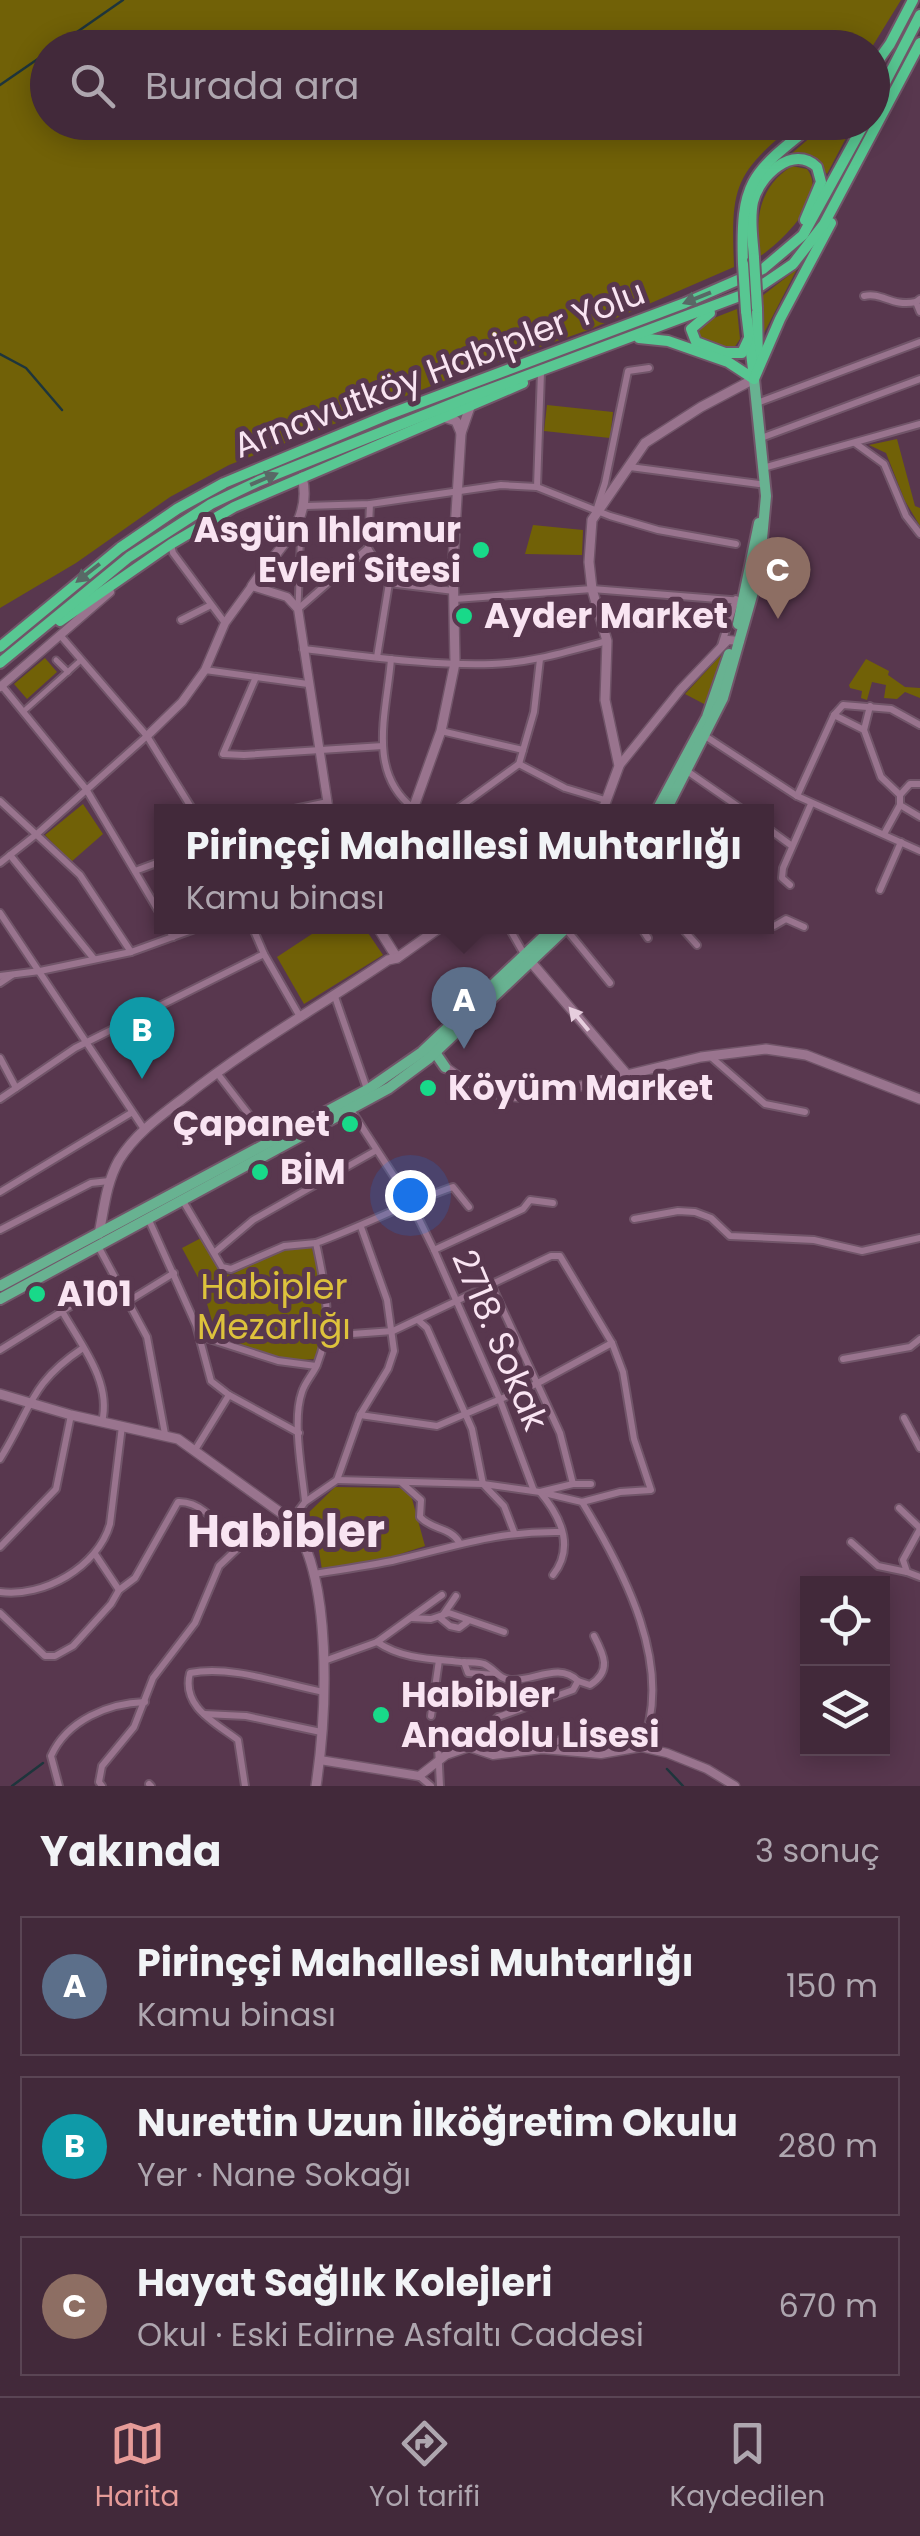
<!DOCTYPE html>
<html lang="tr">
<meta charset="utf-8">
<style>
:root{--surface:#42293a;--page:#493142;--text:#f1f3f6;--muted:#aea6af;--line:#5a4554;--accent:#e69b98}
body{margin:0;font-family:Poppins,sans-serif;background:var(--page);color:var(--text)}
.controls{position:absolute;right:30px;bottom:30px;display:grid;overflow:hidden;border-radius:0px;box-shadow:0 5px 25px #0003}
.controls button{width:90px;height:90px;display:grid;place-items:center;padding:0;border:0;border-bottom:2px solid var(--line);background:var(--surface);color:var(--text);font:50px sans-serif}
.you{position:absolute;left:410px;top:1195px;width:35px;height:35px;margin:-25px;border:8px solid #fff;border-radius:50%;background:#1a73e8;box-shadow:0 0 0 15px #1a73e833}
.badge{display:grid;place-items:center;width:65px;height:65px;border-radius:50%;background:var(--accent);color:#fff;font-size:32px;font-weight:700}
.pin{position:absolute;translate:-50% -82px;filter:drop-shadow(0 2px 5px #0008)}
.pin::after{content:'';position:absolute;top:52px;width:35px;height:30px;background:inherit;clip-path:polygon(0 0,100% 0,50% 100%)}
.popup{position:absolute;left:154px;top:804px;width:620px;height:130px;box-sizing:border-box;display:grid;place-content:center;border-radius:0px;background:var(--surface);filter:drop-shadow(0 2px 8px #0005);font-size:32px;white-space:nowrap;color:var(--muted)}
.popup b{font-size:38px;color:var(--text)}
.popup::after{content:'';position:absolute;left:50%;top:100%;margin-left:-20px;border:20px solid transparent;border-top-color:var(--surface)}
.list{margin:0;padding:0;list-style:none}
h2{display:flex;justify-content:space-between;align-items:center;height:130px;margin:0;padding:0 40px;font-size:42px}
h2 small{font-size:32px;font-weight:400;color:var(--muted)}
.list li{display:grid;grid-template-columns:65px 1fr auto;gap:30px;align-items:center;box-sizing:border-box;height:140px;margin:0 20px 20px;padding:0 20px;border:2px solid var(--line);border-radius:0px}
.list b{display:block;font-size:38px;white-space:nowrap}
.list p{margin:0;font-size:32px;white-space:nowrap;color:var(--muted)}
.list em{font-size:32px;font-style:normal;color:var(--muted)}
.icon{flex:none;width:55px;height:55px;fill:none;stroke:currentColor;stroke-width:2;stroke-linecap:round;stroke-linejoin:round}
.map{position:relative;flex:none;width:920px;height:1786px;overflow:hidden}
.search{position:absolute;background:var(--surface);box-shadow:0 5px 25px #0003;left:30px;right:30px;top:30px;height:110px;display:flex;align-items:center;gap:25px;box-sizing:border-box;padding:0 35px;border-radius:55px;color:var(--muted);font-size:38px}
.sheet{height:610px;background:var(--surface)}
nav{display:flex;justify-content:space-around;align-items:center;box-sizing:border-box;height:140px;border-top:2px solid var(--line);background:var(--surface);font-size:28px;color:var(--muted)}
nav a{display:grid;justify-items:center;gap:5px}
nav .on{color:var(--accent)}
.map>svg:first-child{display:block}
</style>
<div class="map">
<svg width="920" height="1786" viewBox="0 0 920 1786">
<rect width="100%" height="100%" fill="#58374e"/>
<g fill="#716107">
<path d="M0,0H901L872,47L48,48V122L796,123C733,175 731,187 734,267L591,329L444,381L229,465L170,497L76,563L0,608Z"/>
<path d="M827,123H854L827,174L810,156L791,154Z"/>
<path d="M792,166L807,169C829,197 781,242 759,257C756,220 757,188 792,166Z"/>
<path d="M797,269L763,335L762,296Z"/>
<path d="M737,309L740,339L734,348L718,346L698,337L701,323Z"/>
<path d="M547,405L613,412L610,438L544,431Z"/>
<path d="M897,439L915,506L920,508V526L905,501L886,453L869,445Z"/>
<path d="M533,525L583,530L582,555L525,554Z"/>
<path d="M720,656L723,657L706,705L685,694Z"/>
<path d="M45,658L57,672L27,699L14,684Z"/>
<path d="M866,659L889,671L888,675L905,687L920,688V698L905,692L897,699L884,698L886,685L872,682L867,700L861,698L862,691L850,688L849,685Z"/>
<path d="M83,804L103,834L71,862L45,835Z"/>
<path d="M324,926L364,927L383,955L304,1004L277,957Z"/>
<path d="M203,1237L225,1274L231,1275L283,1248L311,1244C323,1291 330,1312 315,1359L285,1361L217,1338L201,1283L182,1248Z"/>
<path d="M335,1487L400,1488L411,1495L425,1546L391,1557L322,1570L318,1544L302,1519Z"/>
</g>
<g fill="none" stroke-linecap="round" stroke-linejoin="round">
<g stroke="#1e353c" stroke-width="2.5">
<path d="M54,48L123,0"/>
<path d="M0,85L48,52"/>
<path d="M0,354L26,368L62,410"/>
<path d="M667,1769L683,1786"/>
<path d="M12,1786L43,1763"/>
</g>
<defs>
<g id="pedestrian">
<path d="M298,609L301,522"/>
<path d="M56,660L68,672"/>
<path d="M24,711L81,660"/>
</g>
<g id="minor">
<path d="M864,296C883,292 891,307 916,302"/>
<path d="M920,299L916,302L920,312"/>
<path d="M757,403L920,342"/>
<path d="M761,438L920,379"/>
<path d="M855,443L884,464L906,516L920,534"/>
<path d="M630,467L759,484"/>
<path d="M763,468L920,424"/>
<path d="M537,487L541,372"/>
<path d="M370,504L368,548L389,583"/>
<path d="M306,506L370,504L501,485L537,487L610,516L658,530L736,544"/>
<path d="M597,508L605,483L628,371L649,368"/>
<path d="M171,545L173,553L225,623"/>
<path d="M389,583L454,591"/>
<path d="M455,599L592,589L743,601"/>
<path d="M298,609L368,548"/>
<path d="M181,620L211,605"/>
<path d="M60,635L147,736L194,812"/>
<path d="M721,646L736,599"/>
<path d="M303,649C366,656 429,666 492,664C531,663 569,651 607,641"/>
<path d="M377,657L389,583"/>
<path d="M391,659C387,711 366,771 413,808"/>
<path d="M205,670L308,684"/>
<path d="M256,677L223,754L244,755L383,746"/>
<path d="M2,686L86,789L162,917"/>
<path d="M834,715L864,730L881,777L900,795"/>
<path d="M864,730L870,706"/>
<path d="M441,731L523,750"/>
<path d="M702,734L797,796L920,851"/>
<path d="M519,764L565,788L605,800"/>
<path d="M687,771L746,812"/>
<path d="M797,796L834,715L843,705L891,709L920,725"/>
<path d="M0,801L80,875L131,952"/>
<path d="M900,805L920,817"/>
<path d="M280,812L328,802"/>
<path d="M388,812L411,808"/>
<path d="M453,812L519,764L534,712L540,659"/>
<path d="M766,827L792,846"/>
<path d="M884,834L900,805V795L910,784H920"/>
<path d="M10,855L94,959"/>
<path d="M0,863L38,833L147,736"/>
<path d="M135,871L162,861"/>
<path d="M790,885L782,878L783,868L811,804"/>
<path d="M880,890L901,842"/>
<path d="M0,913L144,1129"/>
<path d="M766,921L774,926L786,919L804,927"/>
<path d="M167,926L173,937"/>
<path d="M252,926L264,954L299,1015"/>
<path d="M508,926L524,954"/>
<path d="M640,926L648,938"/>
<path d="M680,926L697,945"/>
<path d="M566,929L610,983"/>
<path d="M0,976L40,971L131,952L203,926"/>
<path d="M0,983L12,975"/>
<path d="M334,994L367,1089"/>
<path d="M711,1057L765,1104L805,1112"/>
<path d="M0,1058L16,1088"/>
<path d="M217,1073L270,1142"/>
<path d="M0,1099L75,1048L264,954"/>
<path d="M351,1110L410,1201L434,1250L500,1400L534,1491"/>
<path d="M0,1192L131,1113"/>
<path d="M183,1201L222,1267L231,1269L284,1246L316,1243"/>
<path d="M148,1218L196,1325L211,1381L229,1395L299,1433"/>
<path d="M634,1219L678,1211L695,1212L711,1218L730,1236L814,1240L862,1251L920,1238"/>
<path d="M0,1230L91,1183L109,1181"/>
<path d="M98,1246L147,1337L165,1434"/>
<path d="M434,1250L523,1209L530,1200L553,1203"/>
<path d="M215,1252L253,1220L375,1151"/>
<path d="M491,1284L560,1433L573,1484"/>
<path d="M127,1302L174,1273"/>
<path d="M62,1311C81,1345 112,1382 102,1422"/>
<path d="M418,1320L427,1328L472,1429L483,1484L504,1506L514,1532"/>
<path d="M328,1329L352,1334L393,1331L551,1256H560L612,1343L623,1372L634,1439L651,1490L620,1492L582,1502L540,1492L483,1484L337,1480"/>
<path d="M200,1336L278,1361L316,1366"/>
<path d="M0,1350L114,1279"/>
<path d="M843,1359L910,1347L920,1339"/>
<path d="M360,1415L437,1426L536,1384L612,1343"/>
<path d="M904,1418L920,1448"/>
<path d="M195,1450L229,1395"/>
<path d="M0,1459C32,1408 29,1384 83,1348"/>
<path d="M402,1483L421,1500L420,1517C432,1530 450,1527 459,1542"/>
<path d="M305,1501C302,1471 292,1420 302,1392C305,1382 313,1374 317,1365C334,1322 325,1286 316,1243C363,1226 406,1203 453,1187L469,1207"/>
<path d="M582,1502C623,1569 676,1668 641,1747"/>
<path d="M899,1508L920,1528"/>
<path d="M920,1529L903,1560L907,1572L920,1577"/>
<path d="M851,1542L878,1566L907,1572"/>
<path d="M0,1547L56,1489L71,1415"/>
<path d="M95,1554L119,1590"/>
<path d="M314,1574C340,1570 366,1566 392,1561C455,1547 495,1531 561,1532"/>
<path d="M553,1575C575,1547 561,1517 540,1492L573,1484H591"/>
<path d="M0,1592C43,1598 98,1567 110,1524L122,1426"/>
<path d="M0,1613L45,1656H55L73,1646L111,1604L119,1590L135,1578L178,1502C205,1501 220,1529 238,1548"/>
<path d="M443,1615L456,1596"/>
<path d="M439,1617L450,1626L459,1628L467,1622"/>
<path d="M411,1618L431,1619L449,1613L504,1632"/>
<path d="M377,1642C402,1659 431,1659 461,1662C467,1662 478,1662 484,1664C495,1669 498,1679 511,1680C535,1681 559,1662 578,1681L573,1690L498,1717L469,1747"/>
<path d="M324,1661L377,1642L442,1595"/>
<path d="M464,1662L468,1673L495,1675"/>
<path d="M578,1681L590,1685C612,1671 604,1655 594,1636"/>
<path d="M204,1714L246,1716L321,1732"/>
<path d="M431,1716L439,1660"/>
<path d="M545,1748L562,1739"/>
<path d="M419,1776L431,1786"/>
<path d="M149,1784L151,1786"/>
<path d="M59,1786L51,1756C67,1720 109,1703 145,1702"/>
<path d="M102,1786L99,1782L102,1766L134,1727L153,1678L195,1623L219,1566L238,1548L296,1514L305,1502L337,1480L360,1415L388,1369L394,1351L387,1300L361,1227"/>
<path d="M245,1786L238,1740C216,1723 181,1707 190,1673C233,1665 281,1684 324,1692"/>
<path d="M440,1786L438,1746L449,1739"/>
</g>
<g id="tertiary">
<path d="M0,687L110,592"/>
<path d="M147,736L182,702L205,670L225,623L252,586L287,597L298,609L329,812"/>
<path d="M619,766L681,689L728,640L740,641"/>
<path d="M320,1760L419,1776L446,1755L469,1747L493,1755L542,1749L601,1754L641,1747L667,1753L707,1769L735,1786"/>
</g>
<g id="secondary">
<path d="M446,418L456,421L461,433L470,407"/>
<path d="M252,586C275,550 314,523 302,477"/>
<path d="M412,812L441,731L455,663L453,562L461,433"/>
<path d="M602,812L619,766L605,700L607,641L592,589L589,562L592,520L645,443L701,407L754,379"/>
<path d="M377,926L397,958"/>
<path d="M531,962L628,1076"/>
<path d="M445,1067C474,1090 498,1098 535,1097L701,1057L766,1049L806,1055L920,1099"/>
<path d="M99,1234C104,1209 106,1183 119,1160C135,1134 160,1116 185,1097C249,1046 320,1006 388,960L397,958L442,926"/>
<path d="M0,1394L71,1415L178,1439L288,1518C335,1571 326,1719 316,1786"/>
</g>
<g id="primary">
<path d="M738,624L759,523"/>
<path d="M656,812L707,717L729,654"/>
<path d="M665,812L723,698L759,571L766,496L754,379"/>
<path d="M432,1048L445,1067"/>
<path d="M0,1286L367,1090L422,1052L555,926"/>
<path d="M0,1299L389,1088L428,1059L568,926"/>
</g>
<g id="trunk">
<path d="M872,69L890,44L913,0"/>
<path d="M872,108L920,15"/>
<path d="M754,258C753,240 749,220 753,202C759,176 793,144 817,167L821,182L805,220"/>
<path d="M743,264C740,179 752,173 816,122"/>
<path d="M757,308L758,363"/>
<path d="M746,311L754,378"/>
<path d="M710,313L691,329L696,342L725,353H742L748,340"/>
<path d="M639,338L668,341L728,362L754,379"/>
<path d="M754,379L780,319L831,223"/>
<path d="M60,621L171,544L234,507L523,383"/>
<path d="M0,647L120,548L177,509L224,483L390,414L685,303L763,269L803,235L865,122"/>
<path d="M0,663L129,557L211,504L259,481L472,396L753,291L793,264L824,224L920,43"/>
</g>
</defs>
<use href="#pedestrian" stroke="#715569" stroke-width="9"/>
<use href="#minor" stroke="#715569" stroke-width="10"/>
<use href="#tertiary" stroke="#715569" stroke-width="11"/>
<use href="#secondary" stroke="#715569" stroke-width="12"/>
<use href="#primary" stroke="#715569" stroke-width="14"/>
<use href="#trunk" stroke="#715569" stroke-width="14"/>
<use href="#pedestrian" stroke="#99748e" stroke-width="5"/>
<use href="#minor" stroke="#99748e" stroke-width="6"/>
<use href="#tertiary" stroke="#99748e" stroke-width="8"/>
<use href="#secondary" stroke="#99748e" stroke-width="9"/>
<use href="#primary" stroke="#68b291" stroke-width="10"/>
<use href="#trunk" stroke="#58c792" stroke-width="10"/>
<defs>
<g id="trunk-bridge">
<path d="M754,258L757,308"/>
<path d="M743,264L746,311"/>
</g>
</defs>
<use href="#trunk-bridge" stroke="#715569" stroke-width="14" stroke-linecap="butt"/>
<use href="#trunk-bridge" stroke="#58c792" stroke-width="10"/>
</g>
<defs><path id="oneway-solid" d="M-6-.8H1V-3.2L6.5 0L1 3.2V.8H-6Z" transform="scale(2.5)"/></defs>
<g fill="#586966">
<use href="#oneway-solid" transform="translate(697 298) rotate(158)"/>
<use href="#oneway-solid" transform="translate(264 479) rotate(-23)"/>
<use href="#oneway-solid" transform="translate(88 573) rotate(142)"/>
</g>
<use fill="#e6cede" href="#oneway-solid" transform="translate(579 1019) rotate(-130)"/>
<g fill="#18d989" stroke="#58374e" stroke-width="4">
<circle cx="481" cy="550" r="10"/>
<circle cx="464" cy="616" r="10"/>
<circle cx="428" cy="1088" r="10"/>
<circle cx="350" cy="1124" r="10"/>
<circle cx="260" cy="1172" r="10"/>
<circle cx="37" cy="1294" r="10"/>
<circle cx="381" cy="1715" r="10"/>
</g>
<g text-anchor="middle" stroke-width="10" stroke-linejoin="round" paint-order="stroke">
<g font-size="35" fill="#f9e4f2" stroke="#58374e">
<text transform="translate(439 369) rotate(-21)" y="12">Arnavutköy Habipler Yolu</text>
<text transform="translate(500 1340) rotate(67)" y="12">2718. Sokak</text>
</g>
<g font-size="35" font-weight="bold" fill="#f9e4f2" stroke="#58374e" text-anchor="start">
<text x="461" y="542" text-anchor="end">Asgün Ihlamur<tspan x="461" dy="40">Evleri Sitesi</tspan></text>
<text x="484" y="628">Ayder Market</text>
<text x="448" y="1100">Köyüm Market</text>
<text x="330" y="1136" text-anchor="end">Çapanet</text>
<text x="280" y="1184">BİM</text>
<text x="57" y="1306">A101</text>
<text x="401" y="1707">Habibler<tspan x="401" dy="40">Anadolu Lisesi</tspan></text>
</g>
<g font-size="35" fill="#ddc23c" stroke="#58374e">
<text x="274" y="1299">Habipler<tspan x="274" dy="40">Mezarlığı</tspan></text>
</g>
<g font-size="45" font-weight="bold" fill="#f9e4f2" stroke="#58374e">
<text x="286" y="1547">Habibler</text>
</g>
</g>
</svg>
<div class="controls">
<button><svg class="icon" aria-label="locate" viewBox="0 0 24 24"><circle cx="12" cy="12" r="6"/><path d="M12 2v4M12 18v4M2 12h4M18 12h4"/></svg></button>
<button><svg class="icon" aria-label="layers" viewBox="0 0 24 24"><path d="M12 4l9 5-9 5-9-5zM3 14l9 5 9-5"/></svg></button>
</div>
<div class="you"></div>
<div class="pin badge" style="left:464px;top:1049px;background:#5c6f8a">A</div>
<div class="popup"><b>Pirinççi Mahallesi Muhtarlığı</b>Kamu binası</div>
<div class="pin badge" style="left:142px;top:1079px;background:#0f9aa8">B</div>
<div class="pin badge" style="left:778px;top:619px;background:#8d6e63">C</div>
<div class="search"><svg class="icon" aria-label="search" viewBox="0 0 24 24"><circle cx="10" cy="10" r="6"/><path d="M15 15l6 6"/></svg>Burada ara</div>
</div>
<section class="sheet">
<h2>Yakında<small>3 sonuç</small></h2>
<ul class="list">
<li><span class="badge" style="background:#5c6f8a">A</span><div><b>Pirinççi Mahallesi Muhtarlığı</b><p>Kamu binası</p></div><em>150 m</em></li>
<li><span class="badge" style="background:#0f9aa8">B</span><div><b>Nurettin Uzun İlköğretim Okulu</b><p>Yer · Nane Sokağı</p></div><em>280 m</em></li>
<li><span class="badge" style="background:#8d6e63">C</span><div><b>Hayat Sağlık Kolejleri</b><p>Okul · Eski Edirne Asfaltı Caddesi</p></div><em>670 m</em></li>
</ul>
</section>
<nav>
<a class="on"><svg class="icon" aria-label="map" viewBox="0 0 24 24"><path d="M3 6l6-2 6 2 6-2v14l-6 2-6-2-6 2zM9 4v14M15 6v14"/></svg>Harita</a>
<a><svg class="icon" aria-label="directions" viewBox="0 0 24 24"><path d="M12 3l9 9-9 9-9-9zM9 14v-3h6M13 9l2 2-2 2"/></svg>Yol tarifi</a>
<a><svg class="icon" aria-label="saved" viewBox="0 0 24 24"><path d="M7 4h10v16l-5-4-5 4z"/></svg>Kaydedilen</a>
</nav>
